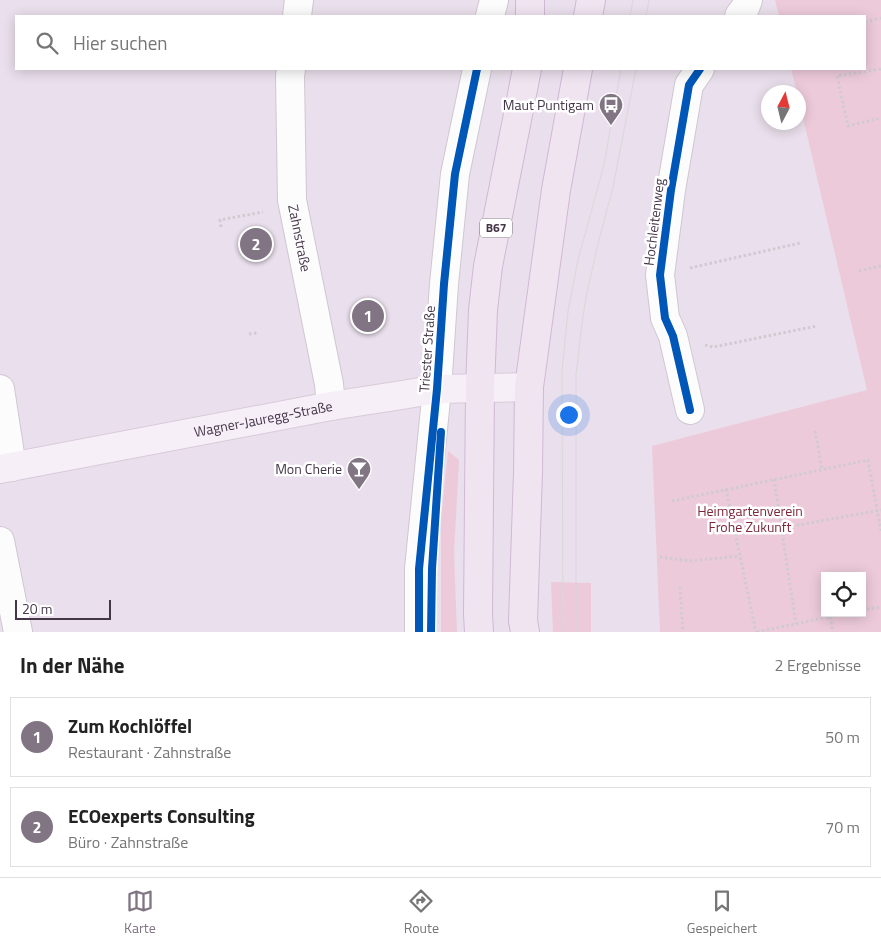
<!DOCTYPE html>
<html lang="de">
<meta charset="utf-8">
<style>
:root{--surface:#fff;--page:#f2f2f2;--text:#222;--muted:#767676;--line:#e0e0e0;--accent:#817584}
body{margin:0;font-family:"Titillium Web",sans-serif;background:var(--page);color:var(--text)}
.controls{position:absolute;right:15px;bottom:15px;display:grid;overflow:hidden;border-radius:0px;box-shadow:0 2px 12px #0003}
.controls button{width:45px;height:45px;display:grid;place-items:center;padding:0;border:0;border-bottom:1px solid var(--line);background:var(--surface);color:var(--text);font:25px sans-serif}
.compass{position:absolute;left:761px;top:85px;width:45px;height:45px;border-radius:50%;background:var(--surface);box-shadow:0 2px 12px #0003;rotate:7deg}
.scale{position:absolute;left:15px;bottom:12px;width:96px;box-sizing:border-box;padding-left:5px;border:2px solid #443648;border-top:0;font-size:14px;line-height:18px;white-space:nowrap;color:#443648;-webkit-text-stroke:4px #fff;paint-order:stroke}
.you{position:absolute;left:568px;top:414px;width:18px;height:18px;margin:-12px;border:4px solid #fff;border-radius:50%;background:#1a73e8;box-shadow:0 0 0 8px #1a73e833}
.badge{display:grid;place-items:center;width:32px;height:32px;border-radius:50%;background:var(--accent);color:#fff;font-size:16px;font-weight:700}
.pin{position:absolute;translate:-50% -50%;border:2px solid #fff;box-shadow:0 1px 5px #0006}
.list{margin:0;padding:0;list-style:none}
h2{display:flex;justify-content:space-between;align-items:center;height:65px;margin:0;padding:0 20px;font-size:21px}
h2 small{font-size:16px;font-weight:400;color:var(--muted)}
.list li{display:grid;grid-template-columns:32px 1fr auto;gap:15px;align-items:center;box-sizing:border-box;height:80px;margin:0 10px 10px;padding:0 10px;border:1px solid var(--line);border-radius:0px}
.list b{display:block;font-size:19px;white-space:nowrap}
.list p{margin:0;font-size:16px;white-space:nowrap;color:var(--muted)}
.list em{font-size:16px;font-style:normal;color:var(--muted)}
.icon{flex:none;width:28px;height:28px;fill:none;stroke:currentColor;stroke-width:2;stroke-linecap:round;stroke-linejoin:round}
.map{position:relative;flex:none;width:881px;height:632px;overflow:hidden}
.search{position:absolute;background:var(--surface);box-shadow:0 2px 12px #0003;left:15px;right:15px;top:15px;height:55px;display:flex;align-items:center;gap:12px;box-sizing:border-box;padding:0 18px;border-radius:0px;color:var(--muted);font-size:19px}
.sheet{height:245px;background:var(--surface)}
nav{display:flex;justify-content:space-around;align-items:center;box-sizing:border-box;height:70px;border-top:1px solid var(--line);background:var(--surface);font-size:14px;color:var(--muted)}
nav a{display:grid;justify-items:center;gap:2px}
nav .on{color:var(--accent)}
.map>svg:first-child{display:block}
</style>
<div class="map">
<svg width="881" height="632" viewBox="0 0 881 632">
<rect width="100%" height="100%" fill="#f1ebf2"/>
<path fill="#eadfec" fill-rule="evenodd" d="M0,0H881V632H0ZM16,16H865V69H16ZM768,92H798V122H768ZM825,576H862V613H825Z"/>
<g fill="#edcada" fill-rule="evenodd">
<path d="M775,0H881V632H660L652,446L867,390L799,101L798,92H797L791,69H865V16H779ZM825,576H862V613H825Z"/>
<path d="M448,451L459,460L454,553L457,632H441V520Z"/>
<path d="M551,582L591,583V632H553Z"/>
</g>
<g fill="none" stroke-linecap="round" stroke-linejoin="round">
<defs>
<g id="street">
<path d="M297,16L299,0"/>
<path d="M490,16L494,0"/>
<path d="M739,16L745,8L748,0"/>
<path id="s1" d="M291,69L290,76L292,200L329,384L331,406"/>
<path d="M0,389L12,467"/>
<path d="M690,410L673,336L665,318L660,275L671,190L689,85L700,69"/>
<path d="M0,541L18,632"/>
<path d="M419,632V569L437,389L444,284L455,174L477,69"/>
</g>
<g id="secondary">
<path id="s2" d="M0,469L331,406L402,395L437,389L529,387"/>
</g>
<g id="primary">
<path d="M530,16V0"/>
<path d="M588,16L591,0"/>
<path d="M479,632L478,614L480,388L483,310L488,266L527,69"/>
<path d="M525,632L523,621L528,472L529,387L556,190L578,69"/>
</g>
</defs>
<use href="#street" stroke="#cfc7d0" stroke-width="30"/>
<use href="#secondary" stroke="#d8cada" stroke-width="30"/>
<use href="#primary" stroke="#d1b8d4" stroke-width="30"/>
<g stroke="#d1cad2" stroke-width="3" stroke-dasharray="2.5 2.5" stroke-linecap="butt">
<path d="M865,22L881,18"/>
<path d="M881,69L837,76L848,126L881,118"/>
<path d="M221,227L220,220L263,212"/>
<path d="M690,268L800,243"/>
<path d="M859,271L881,266"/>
<path d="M249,334L257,333"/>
<path d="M705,345L713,347L817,326"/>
<path d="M815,431L822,469"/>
<path d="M774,479L796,624"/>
<path d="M726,489L756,632"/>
<path d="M672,501L868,460L881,531"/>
<path d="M782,528L881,510"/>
<path d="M660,557L691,561L740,556"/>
<path d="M680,587L683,632"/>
<path d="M862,610L881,607"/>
<path d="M830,617L833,632"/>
<path d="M757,632L847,613"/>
</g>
<use href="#street" stroke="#fdfcfd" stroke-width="28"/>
<use href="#secondary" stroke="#f6eff7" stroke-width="28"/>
<use href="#primary" stroke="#f0e4f1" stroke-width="28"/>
<g stroke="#d9d8d9" stroke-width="1">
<path d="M630,16L633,0"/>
<path d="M646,16L649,0"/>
<path d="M563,632L562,372L568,311L578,260L604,165L621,69"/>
<path d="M576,632V375L581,331L586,297L598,244L613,187L636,69"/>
</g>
<defs>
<g id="cycleway">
<path d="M690,410L673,336L665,318L660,275L671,190L689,85L700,69"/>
<path d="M419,632V569L437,389L444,284L455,174L477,69"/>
<path d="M431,632L432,569L441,432"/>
</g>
</defs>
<use href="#cycleway" stroke="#fff" stroke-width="11"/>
<use href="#cycleway" stroke="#0057b8" stroke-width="8"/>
</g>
<defs>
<symbol id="bus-pin" viewBox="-11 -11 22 30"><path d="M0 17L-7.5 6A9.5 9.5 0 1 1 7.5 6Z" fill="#817584" stroke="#fff"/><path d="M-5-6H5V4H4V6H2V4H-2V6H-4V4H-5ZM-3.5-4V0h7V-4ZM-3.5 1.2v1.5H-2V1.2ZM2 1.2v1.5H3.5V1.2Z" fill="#fff"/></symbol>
<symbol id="bar-pin" viewBox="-11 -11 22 30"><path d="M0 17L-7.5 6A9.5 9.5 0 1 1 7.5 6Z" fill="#817584" stroke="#fff"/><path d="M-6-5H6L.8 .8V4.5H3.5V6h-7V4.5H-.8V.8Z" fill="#fff"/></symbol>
</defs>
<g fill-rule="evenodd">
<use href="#bus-pin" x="597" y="91" width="28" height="38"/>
<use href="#bar-pin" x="345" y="455" width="28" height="38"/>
</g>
<g text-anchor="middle" stroke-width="5" stroke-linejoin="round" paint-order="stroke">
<rect fill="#fff" stroke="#7c727f" stroke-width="1" x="480" y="218.5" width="32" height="19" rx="4"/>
<g font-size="12" font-weight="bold" fill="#443648">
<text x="496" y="232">B67</text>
</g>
<g font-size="14" fill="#443648" stroke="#fff" text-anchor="end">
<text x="594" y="110">Maut Puntigam</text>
<text x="342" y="474">Mon Cherie</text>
</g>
<g font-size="14" fill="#443648" stroke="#fff">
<text transform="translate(654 222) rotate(-83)" y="5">Hochleitenweg</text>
<text dy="5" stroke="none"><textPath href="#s1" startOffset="170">Zahnstraße</textPath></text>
<text transform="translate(427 349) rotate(-86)" y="5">Triester Straße</text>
<text dy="5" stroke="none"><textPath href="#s2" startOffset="268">Wagner-Jauregg-Straße</textPath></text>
</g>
<g font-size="14" fill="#7d273a" stroke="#fff">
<text x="750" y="516">Heimgartenverein<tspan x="750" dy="16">Frohe Zukunft</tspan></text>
</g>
</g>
</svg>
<div class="controls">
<button><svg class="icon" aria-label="locate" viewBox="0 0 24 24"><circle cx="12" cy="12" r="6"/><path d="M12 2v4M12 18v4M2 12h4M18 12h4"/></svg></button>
</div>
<svg class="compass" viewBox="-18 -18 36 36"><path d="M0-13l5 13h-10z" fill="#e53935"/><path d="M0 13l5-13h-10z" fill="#767676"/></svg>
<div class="scale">20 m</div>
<div class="you"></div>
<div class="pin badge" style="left:368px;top:316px">1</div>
<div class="pin badge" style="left:256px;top:244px">2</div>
<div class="search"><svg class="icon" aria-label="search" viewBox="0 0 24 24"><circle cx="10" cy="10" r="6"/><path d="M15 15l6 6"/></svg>Hier suchen</div>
</div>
<section class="sheet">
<h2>In der Nähe<small>2 Ergebnisse</small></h2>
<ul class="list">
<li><span class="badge">1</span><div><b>Zum Kochlöffel</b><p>Restaurant · Zahnstraße</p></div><em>50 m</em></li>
<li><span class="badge">2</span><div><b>ECOexperts Consulting</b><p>Büro · Zahnstraße</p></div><em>70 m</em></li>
</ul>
</section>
<nav>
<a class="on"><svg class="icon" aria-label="map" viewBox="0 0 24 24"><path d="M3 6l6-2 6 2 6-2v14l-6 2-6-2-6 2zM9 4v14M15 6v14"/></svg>Karte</a>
<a><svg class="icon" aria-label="directions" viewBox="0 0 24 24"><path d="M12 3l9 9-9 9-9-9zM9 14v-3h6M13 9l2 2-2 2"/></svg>Route</a>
<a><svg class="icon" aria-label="saved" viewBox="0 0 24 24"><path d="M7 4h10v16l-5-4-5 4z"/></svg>Gespeichert</a>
</nav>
